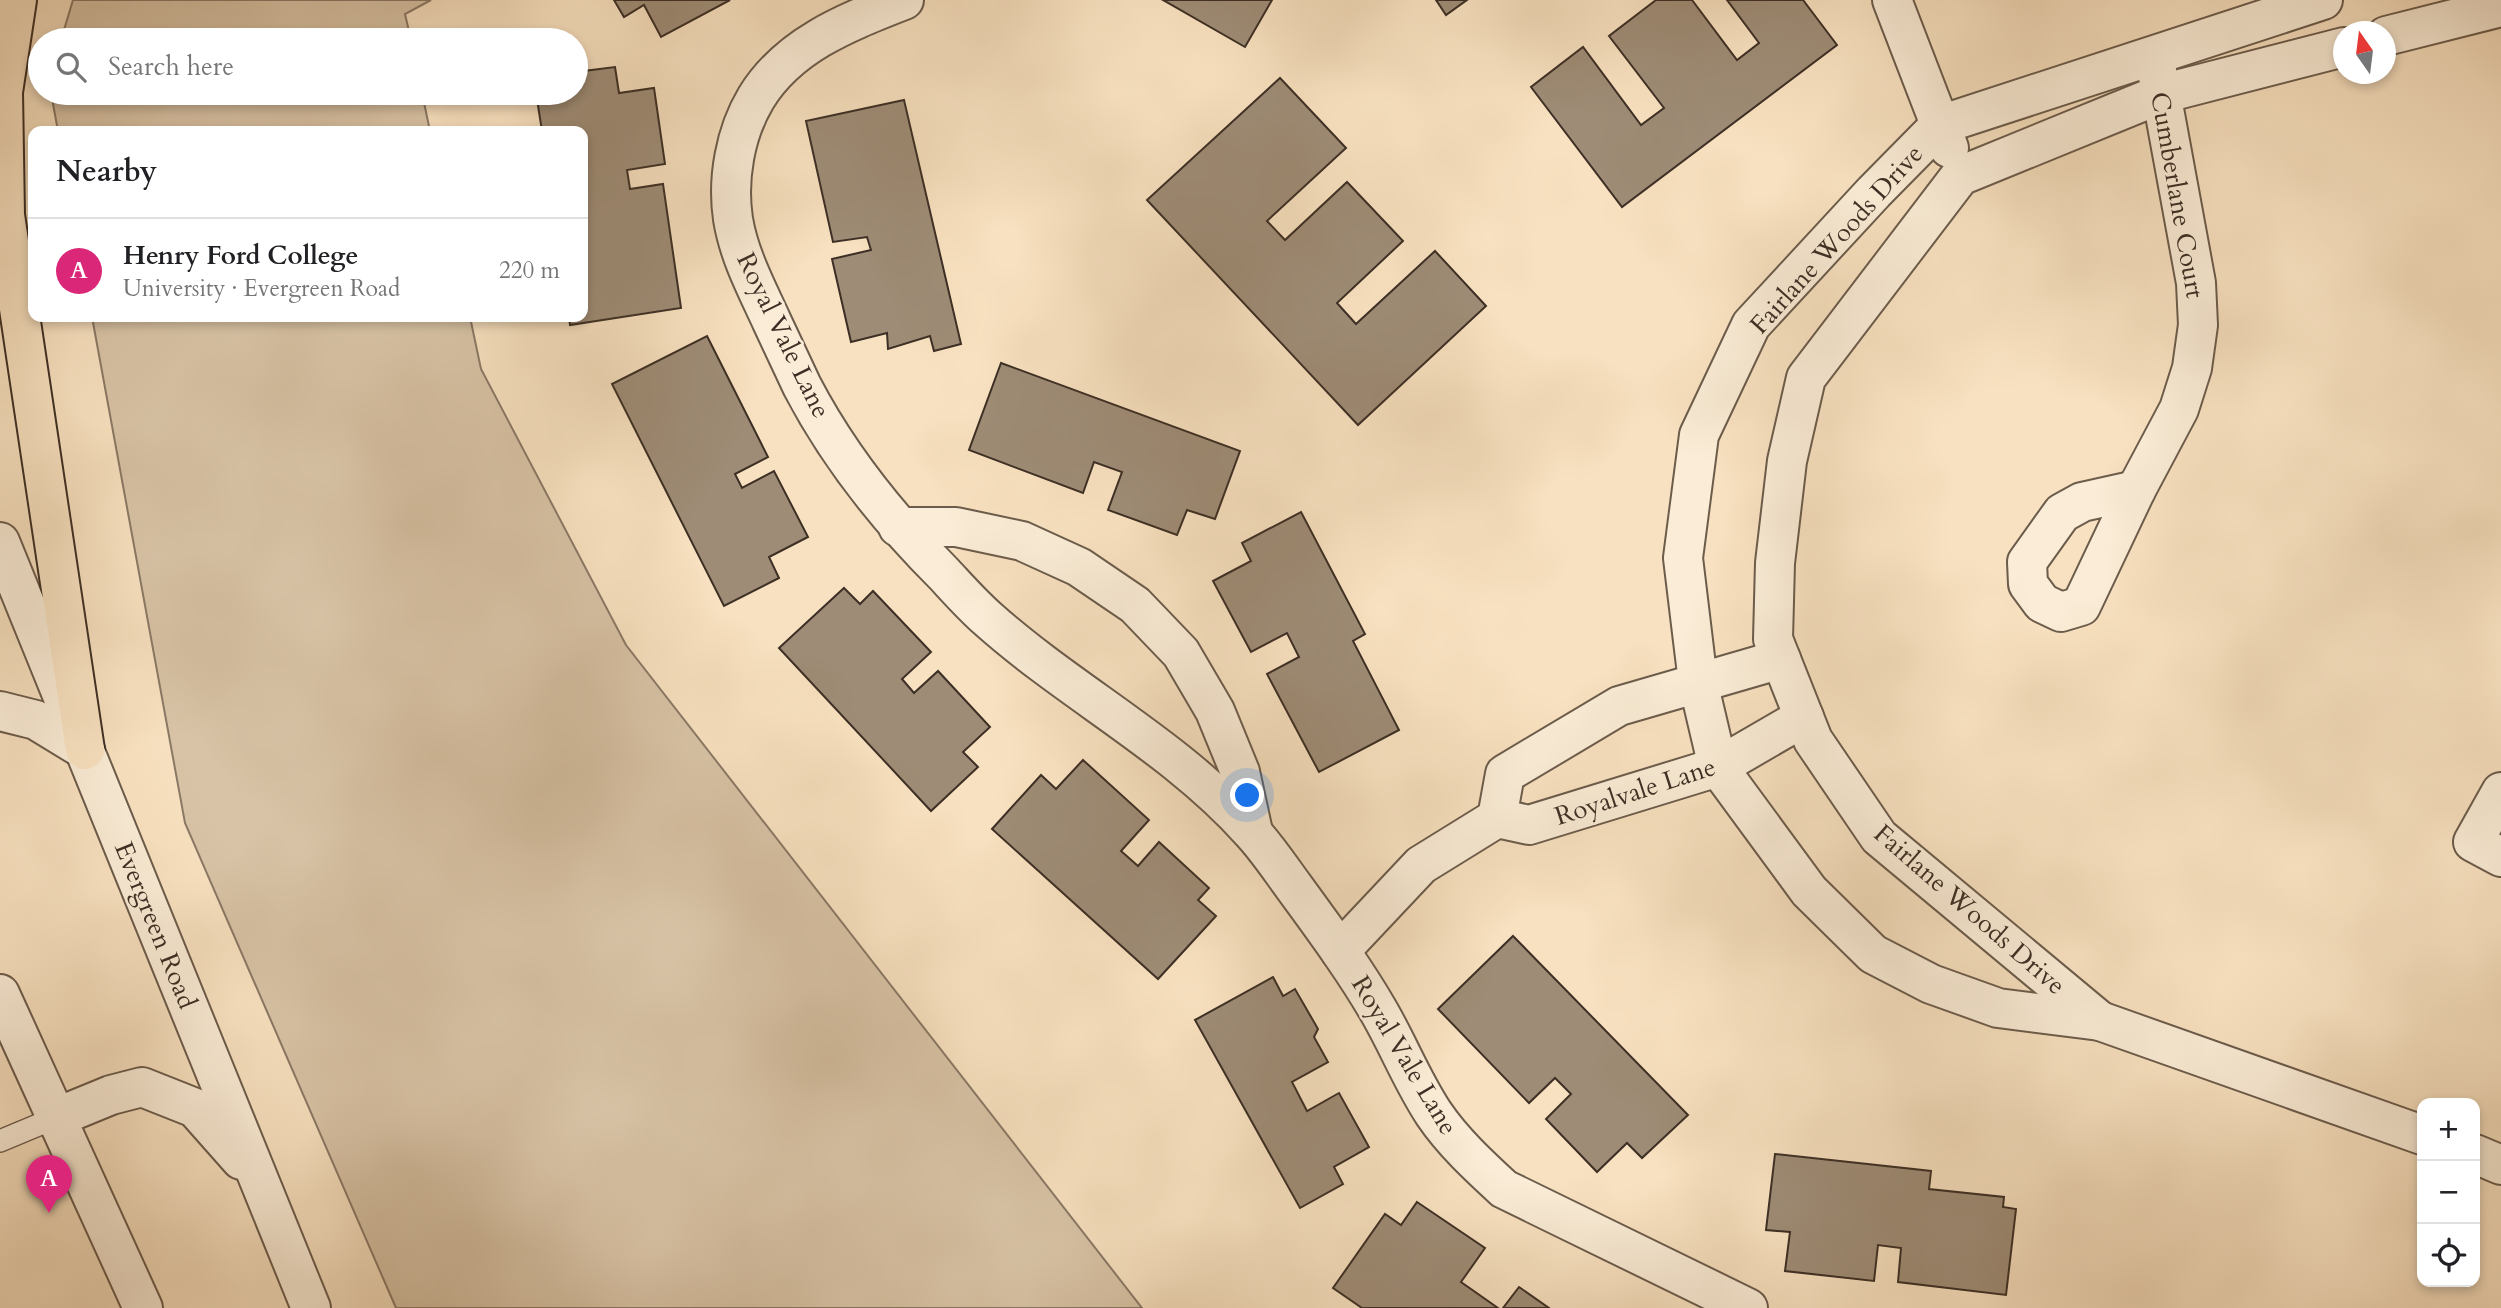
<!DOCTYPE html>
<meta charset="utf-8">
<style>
:root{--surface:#fff;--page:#f6f6f6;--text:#202124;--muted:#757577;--line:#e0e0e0;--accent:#db2777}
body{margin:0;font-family:Cardo,serif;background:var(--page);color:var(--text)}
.controls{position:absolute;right:21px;bottom:21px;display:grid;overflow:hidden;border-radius:14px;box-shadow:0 4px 10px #0003}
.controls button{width:63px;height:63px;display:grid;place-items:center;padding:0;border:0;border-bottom:2px solid var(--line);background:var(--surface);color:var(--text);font:35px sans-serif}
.compass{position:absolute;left:2333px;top:21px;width:63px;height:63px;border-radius:50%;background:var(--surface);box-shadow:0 4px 10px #0003;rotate:346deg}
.you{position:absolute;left:1248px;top:796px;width:24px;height:24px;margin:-18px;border:5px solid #fff;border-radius:50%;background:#1a73e8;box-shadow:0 0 0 10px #1a73e833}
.badge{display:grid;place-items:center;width:46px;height:46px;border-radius:50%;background:var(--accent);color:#fff;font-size:23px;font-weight:700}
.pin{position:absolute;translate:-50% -58px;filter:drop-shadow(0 2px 4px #0008)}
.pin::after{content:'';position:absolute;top:37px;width:24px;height:21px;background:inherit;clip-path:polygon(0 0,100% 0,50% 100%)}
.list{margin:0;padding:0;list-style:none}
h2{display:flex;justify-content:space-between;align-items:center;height:91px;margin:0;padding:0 28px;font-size:30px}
h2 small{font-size:23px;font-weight:400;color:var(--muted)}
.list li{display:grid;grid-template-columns:46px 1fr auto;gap:21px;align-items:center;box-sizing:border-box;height:105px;padding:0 28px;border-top:2px solid var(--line)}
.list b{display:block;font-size:26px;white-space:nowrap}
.list p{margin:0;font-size:23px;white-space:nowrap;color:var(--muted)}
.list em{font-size:23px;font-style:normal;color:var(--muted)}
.icon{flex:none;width:38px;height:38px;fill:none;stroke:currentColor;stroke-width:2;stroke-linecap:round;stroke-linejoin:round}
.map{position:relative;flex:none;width:2501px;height:1308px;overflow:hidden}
.search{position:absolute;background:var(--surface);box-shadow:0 4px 10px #0003;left:28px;top:28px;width:560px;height:77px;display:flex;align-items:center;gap:18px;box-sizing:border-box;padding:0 24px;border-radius:38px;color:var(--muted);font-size:26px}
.panel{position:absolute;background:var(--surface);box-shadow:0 4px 10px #0003;left:28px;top:126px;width:560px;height:196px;border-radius:14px}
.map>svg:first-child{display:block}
</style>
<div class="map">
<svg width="2501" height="1308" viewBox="0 0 2501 1308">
<rect width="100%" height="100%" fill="#f8e1c0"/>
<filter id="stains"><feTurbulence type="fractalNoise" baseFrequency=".00286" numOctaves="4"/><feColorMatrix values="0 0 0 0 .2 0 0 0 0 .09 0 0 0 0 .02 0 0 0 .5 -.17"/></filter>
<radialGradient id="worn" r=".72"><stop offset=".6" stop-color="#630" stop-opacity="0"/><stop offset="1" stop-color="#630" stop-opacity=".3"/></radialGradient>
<g fill="#d8c3a6" stroke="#8a7966" stroke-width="2">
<path d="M73,0H431L405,14L411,40H61Z"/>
<path d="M51,93H422L430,131H58Z"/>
<path d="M92,317H470L481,369L626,645L1142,1308H396L185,823Z"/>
</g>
<g fill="#9e8c76" stroke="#3d2f25" stroke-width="2">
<path d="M614,0H730L661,37L644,5L624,17Z"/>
<path d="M1163,0H1272L1245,47Z"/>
<path d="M1436,0H1467L1446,15Z"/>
<path d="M1656,0H1692L1737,60L1759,43L1727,0H1803L1837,45L1622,207L1531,87L1583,47L1641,125L1664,108L1609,36Z"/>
<path d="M615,67L619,93L654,88L665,164L627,170L630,189L663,184L681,308L570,325L569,317H583V131H542L536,93H576V72Z"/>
<path d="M1280,78L1346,148L1267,221L1285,240L1347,182L1403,241L1337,303L1356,324L1435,251L1486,306L1358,425L1147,200Z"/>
<path d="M904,100L961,344L934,351L930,336L888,349L887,333L851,342L832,259L871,250L867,237L833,242L806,121Z"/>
<path d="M707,336L768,457L735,474L742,488L774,471L808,537L769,557L779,578L724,606L612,384Z"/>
<path d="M1001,363L1240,451L1215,519L1187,510L1177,535L1108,510L1122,472L1094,462L1083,493L969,450Z"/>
<path d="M1301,512L1365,634L1353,641L1399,730L1319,772L1267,674L1299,657L1287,633L1251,652L1213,581L1251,561L1242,543Z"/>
<path d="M844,588L860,604L873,591L931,652L902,679L914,693L938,671L990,727L963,752L978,767L931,811L779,648Z"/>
<path d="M1083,760L1149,820L1121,851L1138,866L1159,842L1209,888L1198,900L1216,916L1158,979L992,829L1041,775L1056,789Z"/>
<path d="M1513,936L1688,1115L1642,1158L1627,1143L1597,1172L1546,1119L1571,1094L1555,1078L1529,1103L1438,1009Z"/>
<path d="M1273,977L1283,996L1295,989L1318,1029L1314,1037L1328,1062L1292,1082L1307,1111L1339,1093L1369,1147L1334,1167L1343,1184L1300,1208L1195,1020Z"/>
<path d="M1775,1154L1931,1171L1929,1189L2004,1197L2003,1207L2016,1209L2006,1295L1898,1282L1901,1248L1878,1245L1874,1281L1785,1271L1790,1232L1766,1230Z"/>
<path d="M1417,1202L1485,1248L1461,1282L1498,1308H1362L1333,1288L1385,1214L1401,1225Z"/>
<path d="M1519,1287L1549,1308H1503Z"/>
</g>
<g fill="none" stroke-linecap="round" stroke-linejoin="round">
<defs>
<path id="service" d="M0,1141L55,1118"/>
<g id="minor">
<path d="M904,0C848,22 789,44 756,98C735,133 727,179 733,219C739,256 757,289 772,322C782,343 792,365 802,386C839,457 888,518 944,574C958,589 972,605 988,619C1072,694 1175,746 1251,831C1267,848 1280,868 1294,887C1323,927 1353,967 1378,1010C1398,1044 1412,1081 1434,1114C1453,1142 1479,1166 1504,1189L1748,1308"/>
<path d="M1892,0L1949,148"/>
<path d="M2323,0L1940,125L1874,192L1751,325L1699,435L1683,558L1698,682L1718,767L1809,891L1873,954L1931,984L1998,1008L2100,1021L2422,1135"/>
<path d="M2386,36L2501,7"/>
<path d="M2136,490L2179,409L2192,368L2198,325L2196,283L2157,71"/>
<path d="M2136,490L2081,606L2061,612L2042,603L2028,584L2027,562L2062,513L2082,502Z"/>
<path d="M898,527H956L1022,541L1079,567L1135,605L1181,653L1215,711L1240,772L1253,832"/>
<path d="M2501,792L2473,842L2501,857"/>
<path d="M1497,818L1505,774L1619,706L1781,659"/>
<path d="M1340,951L1421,865L1497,818L1529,825L1718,767L1804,717"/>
<path d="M2100,1021L1879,837L1813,740L1773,639L1775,563L1787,461L1806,378L1960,176L2161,94L2344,47"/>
<path d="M2475,1154L2501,1165"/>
</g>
<g id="tertiary">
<path d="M0,542L311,1308"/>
<path d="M0,711L36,720L85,750"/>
<path d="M0,994L143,1308"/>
<path d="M55,1118L111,1095L142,1087L195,1108L241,1160"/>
</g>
<path id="primary" d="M17,0L3,92L5,215L85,750"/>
</defs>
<use href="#service" stroke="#6c5c4c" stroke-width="24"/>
<use href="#minor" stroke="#6c5c4c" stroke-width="42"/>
<use href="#tertiary" stroke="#6c5c4c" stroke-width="42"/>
<use href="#primary" stroke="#3d2f25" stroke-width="42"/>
<use href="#service" stroke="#faecd6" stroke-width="21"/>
<use href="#minor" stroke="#faecd6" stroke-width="38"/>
<use href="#tertiary" stroke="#faecd6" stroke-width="38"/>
<use href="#primary" stroke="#f8e1c0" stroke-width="38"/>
</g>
<g text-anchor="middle" stroke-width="5" stroke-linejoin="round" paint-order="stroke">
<g font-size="26" fill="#3d2f25" stroke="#faecd6">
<text transform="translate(2178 195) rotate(80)" y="9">Cumberlane Court</text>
<text transform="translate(1836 239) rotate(-48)" y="9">Fairlane Woods Drive</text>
<text transform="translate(784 335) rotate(64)" y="9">Royal Vale Lane</text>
<text transform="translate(1635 791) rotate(-18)" y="9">Royalvale Lane</text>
<text transform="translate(1970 909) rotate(41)" y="9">Fairlane Woods Drive</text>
<text transform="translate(156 925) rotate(68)" y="9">Evergreen Road</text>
<text transform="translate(1405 1055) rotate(59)" y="9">Royal Vale Lane</text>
</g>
</g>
<rect width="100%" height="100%" filter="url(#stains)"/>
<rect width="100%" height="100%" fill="url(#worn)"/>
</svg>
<div class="controls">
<button>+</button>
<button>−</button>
<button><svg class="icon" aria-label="locate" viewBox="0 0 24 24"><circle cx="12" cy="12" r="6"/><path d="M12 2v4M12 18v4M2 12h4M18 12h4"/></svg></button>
</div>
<svg class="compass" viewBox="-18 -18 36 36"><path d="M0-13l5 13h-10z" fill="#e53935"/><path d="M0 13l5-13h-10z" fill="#757577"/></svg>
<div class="you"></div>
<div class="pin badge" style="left:49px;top:1213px">A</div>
<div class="search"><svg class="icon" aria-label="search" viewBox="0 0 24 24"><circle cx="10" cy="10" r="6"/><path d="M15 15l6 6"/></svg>Search here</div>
<section class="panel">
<h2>Nearby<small></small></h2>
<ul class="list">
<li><span class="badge">A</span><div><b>Henry Ford College</b><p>University · Evergreen Road</p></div><em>220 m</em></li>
</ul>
</section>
</div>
